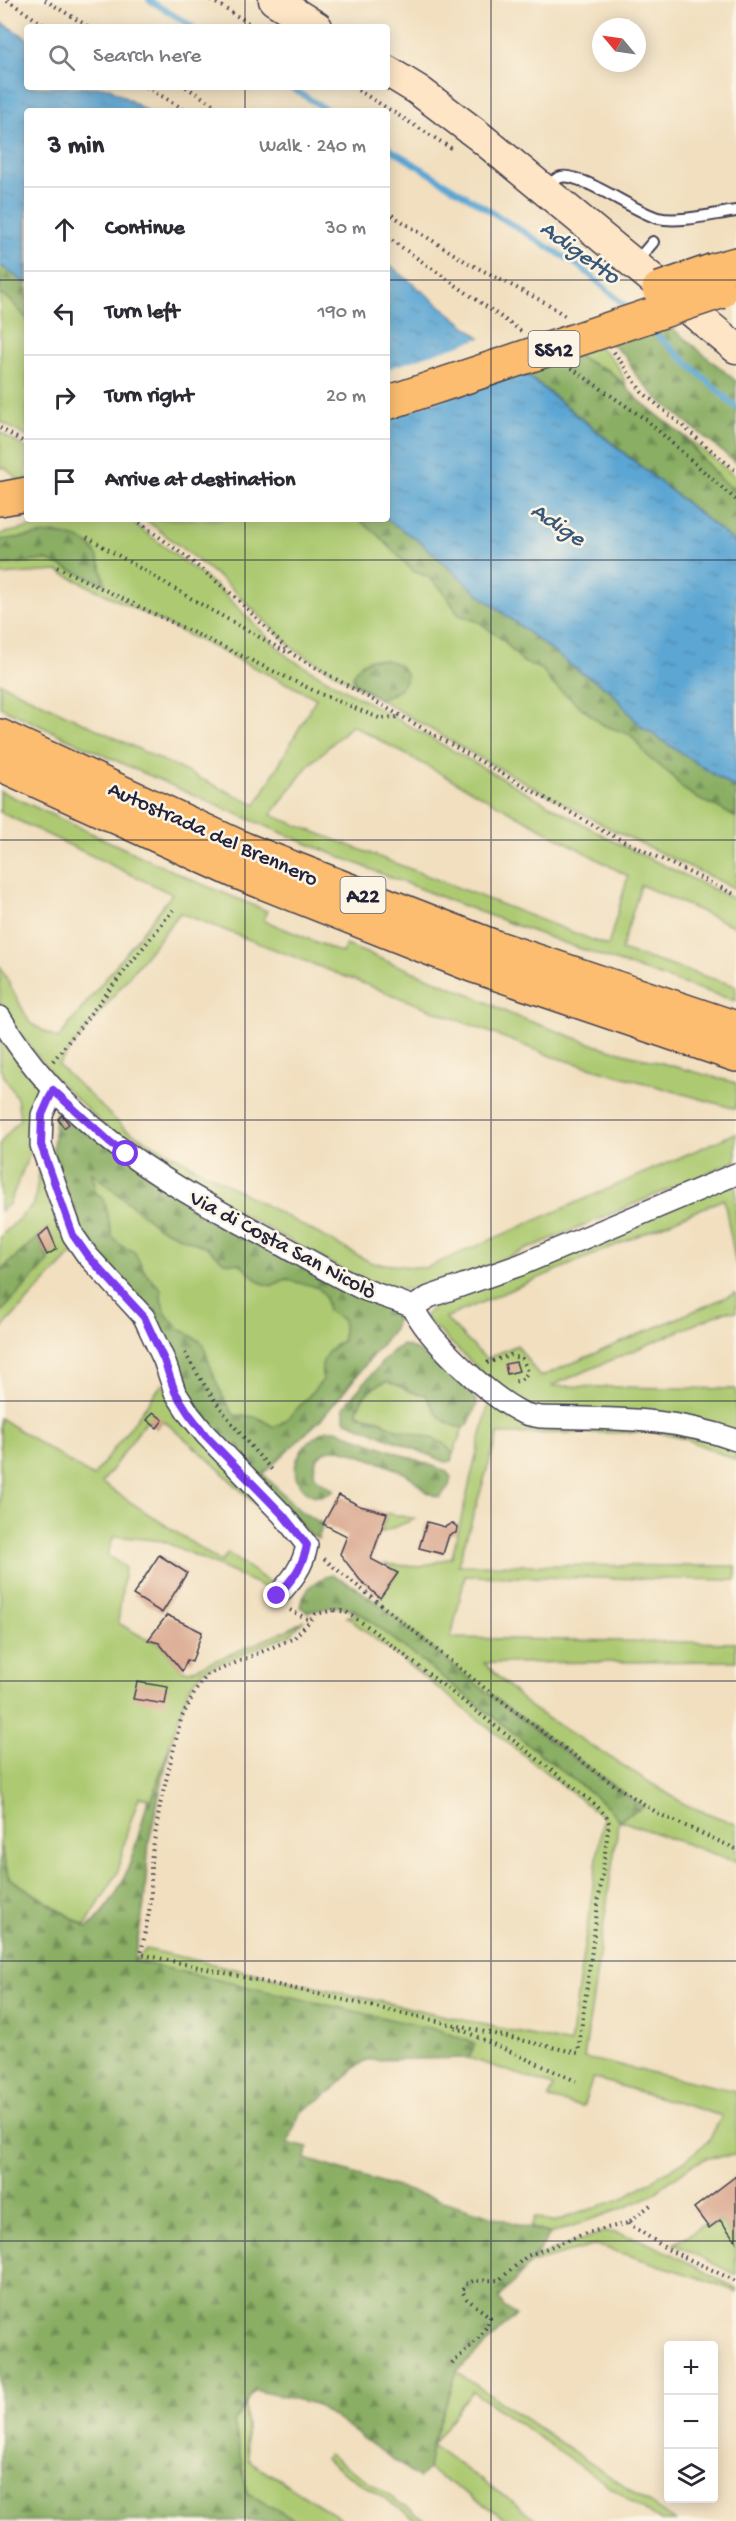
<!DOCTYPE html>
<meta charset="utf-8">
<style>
:root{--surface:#fff;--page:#f2f2f3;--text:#2b2b33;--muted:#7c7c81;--line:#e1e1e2}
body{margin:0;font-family:"Gochi Hand",sans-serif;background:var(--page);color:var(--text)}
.controls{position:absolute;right:18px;bottom:18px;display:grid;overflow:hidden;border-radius:6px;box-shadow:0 3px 15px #0003}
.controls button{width:54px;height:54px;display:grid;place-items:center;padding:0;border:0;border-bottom:2px solid var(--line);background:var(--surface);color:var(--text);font:30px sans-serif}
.compass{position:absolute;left:592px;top:18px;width:54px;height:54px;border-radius:50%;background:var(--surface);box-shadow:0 3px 15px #0003;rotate:299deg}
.stop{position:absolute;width:18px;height:18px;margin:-14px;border:4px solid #7c3aed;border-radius:50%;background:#fff}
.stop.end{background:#7c3aed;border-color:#fff;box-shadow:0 2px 6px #0008}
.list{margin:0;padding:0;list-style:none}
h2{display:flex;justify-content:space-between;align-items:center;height:78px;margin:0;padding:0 24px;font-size:26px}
h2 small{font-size:20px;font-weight:400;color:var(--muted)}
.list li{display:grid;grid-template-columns:39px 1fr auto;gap:18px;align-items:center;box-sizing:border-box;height:84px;padding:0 24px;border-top:2px solid var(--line)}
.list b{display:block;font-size:22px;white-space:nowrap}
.list em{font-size:20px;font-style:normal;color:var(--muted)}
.icon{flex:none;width:33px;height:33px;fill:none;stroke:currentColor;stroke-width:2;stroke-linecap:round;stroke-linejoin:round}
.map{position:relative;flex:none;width:736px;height:2521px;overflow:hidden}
.search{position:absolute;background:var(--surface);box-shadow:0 3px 15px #0003;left:24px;top:24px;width:366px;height:66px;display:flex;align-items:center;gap:15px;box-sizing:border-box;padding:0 21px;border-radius:6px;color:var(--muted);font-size:22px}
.panel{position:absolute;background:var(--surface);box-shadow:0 3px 15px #0003;left:24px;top:108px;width:366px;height:414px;border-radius:6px}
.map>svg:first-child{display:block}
</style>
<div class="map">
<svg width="736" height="2521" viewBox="0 0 736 2521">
<defs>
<pattern id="forest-firs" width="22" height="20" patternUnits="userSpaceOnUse" patternTransform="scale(1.5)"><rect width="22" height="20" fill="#8aae64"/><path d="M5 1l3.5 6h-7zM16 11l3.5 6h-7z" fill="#708d54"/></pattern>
<pattern id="water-ripples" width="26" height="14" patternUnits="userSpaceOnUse" patternTransform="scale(1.5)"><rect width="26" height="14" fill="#5ca6d3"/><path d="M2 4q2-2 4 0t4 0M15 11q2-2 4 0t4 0" fill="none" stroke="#4c87ac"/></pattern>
</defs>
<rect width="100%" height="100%" fill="#fcf5e5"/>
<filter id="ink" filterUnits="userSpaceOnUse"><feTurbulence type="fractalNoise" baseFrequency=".0167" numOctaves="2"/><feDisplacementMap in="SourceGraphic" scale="12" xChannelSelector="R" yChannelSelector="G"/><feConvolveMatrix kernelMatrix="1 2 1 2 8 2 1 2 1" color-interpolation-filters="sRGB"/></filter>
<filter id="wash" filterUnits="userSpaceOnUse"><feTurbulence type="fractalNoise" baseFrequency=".008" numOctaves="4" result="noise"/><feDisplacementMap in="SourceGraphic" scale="24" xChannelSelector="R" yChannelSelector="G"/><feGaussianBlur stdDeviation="1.35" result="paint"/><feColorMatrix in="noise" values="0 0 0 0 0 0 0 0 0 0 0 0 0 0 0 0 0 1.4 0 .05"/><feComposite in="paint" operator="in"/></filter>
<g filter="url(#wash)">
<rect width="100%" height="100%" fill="#f1dfbf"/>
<g fill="#adca72" stroke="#687656" stroke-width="1.5" fill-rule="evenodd">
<path d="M0,265L27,284V437L0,421Z"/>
<path d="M597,346C613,357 620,367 626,385L608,370L590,363L575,354Z"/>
<path d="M0,432L27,449V481L21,482L4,467L0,469Z"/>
<path d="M681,433L736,477V491L721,480Z"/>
<path d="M68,519H128L216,586L289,658L613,841L736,900V927L641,885L621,950L736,986V1001C483,921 239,820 0,707V683L256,805L316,698L58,571L0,575V534ZM352,725L628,876L608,946L271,815L307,767Z"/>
<path d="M145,519H386L419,541L477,593L577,670L610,690L640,726L736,789V889L611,829L473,754L295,650L225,582Z"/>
<path d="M0,791L192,880L267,911L263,920L342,953L346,945L472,995L510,1014L598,1046L736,1083V1109L554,1057L180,913L58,1065L125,1129L372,1263L426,1268L736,1133V1161L454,1280L426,1288L403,1289L376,1285L348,1273L224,1204L115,1136L56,1079L19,1033L0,1003V966L30,1023L58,1039L172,894L0,812Z"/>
<path d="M0,1032L37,1085L34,1143L9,1204L0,1211V1143L20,1119L17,1098L0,1069Z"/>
<path d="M55,1136L344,1291L397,1313L395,1327L350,1384L323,1417L262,1475L192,1390Z"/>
<path d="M41,1161L76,1250L0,1330V1313L49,1261L47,1255L56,1249L48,1228L0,1271V1237L34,1204Z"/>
<path d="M736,1179V1265L724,1199L445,1318L486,1359L517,1345L540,1377L736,1293V1312L726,1311L551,1386L736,1389V1433L547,1412L512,1401L424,1317L433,1307Z"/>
<path d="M388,1381L412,1392L426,1395C437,1414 440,1423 463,1428L453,1454L445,1444L431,1438L393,1428L378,1419L359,1414L357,1410C364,1393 372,1386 388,1381Z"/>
<path d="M162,1384L300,1547L205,1456L163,1420L157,1428L146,1421L102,1483L221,1562L228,1553L277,1588L273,1591L163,1541L114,1536L107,1555L125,1567L118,1623L148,1640L159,1643L182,1670L190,1671L288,1630L304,1620L291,1634L204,1670L188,1689L150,1806L148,1799L139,1797L127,1832L118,1872L85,1926L9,1878L0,1846V1418L93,1477Z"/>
<path d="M490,1397L506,1410L664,1426L736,1446V1460L688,1440L658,1432L498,1434L458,1565L736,1566V1580L465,1576L451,1638L736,1643V1661L484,1663L531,1708L686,1805L736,1824V1862L619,1820L584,2058L736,2091V2155L707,2158L692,2165L648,2197L626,2207L550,2234L531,2228L535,2217L553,2222L623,2198L684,2161L708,2141L722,2116L593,2078L583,2107L549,2099L553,2086L469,2058L474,2044L134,1961L146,1949L570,2044L603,1817L347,1617L359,1612L607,1806L620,1819L643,1807L485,1691L375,1603L398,1573L385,1564L421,1567L452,1557Z"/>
<path d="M387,1513L415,1519L381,1533Z"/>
<path d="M720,2220L736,2240V2275L674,2244L706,2224L709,2228Z"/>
<path d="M603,2232C639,2231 703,2272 736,2288V2292L709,2281L596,2245L531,2263L535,2257Z"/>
<path d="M457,2372L675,2521H660L472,2391L432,2445L539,2521H509L428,2469L432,2445Z"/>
<path d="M246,2406L248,2460L345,2521H296L247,2493L234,2422Z"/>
<path d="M328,2454L426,2521H418L324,2459Z"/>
</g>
<g fill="url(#forest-firs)" stroke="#566850" stroke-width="1.5" fill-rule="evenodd">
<path d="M0,265L27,284V319L10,300L0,294Z"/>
<path d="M667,324L736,381V463L656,397L636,375L626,357L610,343Z"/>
<path d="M575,354L590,363L608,370L640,401L680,433L721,480L736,491V543L523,371Z"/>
<path d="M358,519H386L419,541L477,593L577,670L610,690L640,726L736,789V818L719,808L700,800L683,789L670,774L649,758L631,735L603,725L551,683L543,670L523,662L504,641L479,622L459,615L442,590L428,577L413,571L378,535Z"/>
<path d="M53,533C93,540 97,546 105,584L46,560L0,565V540Z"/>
<path d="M371,659C386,659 400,661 407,675C403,689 394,695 379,698L354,683C350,671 361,663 371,659Z"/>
<path d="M59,1106L62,1108V1115L58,1119L64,1128L73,1121L344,1291L397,1313L395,1327L350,1384L323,1417L263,1474L300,1511L323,1524L318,1539L309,1534L190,1407L81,1232L53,1152L55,1115ZM91,1172L159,1228L208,1248L224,1262L240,1264L259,1282L271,1286L286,1279C310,1289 324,1278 328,1311L343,1320V1340C327,1350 318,1361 323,1380C312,1392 287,1423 274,1427L257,1417L234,1415C218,1391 211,1370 203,1343C180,1329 159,1319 161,1289L146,1274L134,1251L121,1246L112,1236L106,1206L101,1196L94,1192L95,1183Z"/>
<path d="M38,1237L49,1261L0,1313V1271Z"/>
<path d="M402,1345C419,1347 473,1387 477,1404L469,1423L463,1428C439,1422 437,1415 426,1395L412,1392L388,1381C372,1386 363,1393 357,1410L359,1415L378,1419L393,1428L431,1438L445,1444L453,1454L451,1461L446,1462L344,1420V1406L392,1351Z"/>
<path d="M328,1430H336L446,1471L451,1477L449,1486L440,1497C424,1495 419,1481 406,1474C386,1463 362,1456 340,1449C322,1449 311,1458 315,1477L334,1490C314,1509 281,1480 302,1450C309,1440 316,1434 328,1430Z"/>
<path d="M332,1575C370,1591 413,1634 446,1660C510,1711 575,1762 644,1807L619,1820L607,1806L359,1612L336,1606L308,1612L300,1607C304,1588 315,1579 332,1575Z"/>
<path d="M171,1742L149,1841L144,1904L134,1961L442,2031L475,2044L469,2058L369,2060L358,2065L333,2090L300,2113L288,2143L308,2148L306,2159L550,2234L531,2263L499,2298L504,2307L516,2315L457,2372L432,2445L428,2469L419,2478L315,2404L255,2390L234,2422L247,2493L296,2521H0V1846L9,1878L87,1928C126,1897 136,1845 148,1799L150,1805Z"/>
</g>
<g fill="url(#water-ripples)" stroke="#3f6487" stroke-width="1.5">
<path d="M0,22L27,38V87H108L147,111H27V284L0,265Z"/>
<path d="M387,263L736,543V789L640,726L610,690L577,670L477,593L419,541L386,519Z"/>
</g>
<path fill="#f1dfbf" d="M484,337L526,370L387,418V369Z"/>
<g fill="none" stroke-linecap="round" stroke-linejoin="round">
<g stroke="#5ca6d3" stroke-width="6">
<path d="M149,0L193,27"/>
<path d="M290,87L329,111"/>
<path d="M387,147L582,268L630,310"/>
<path d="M648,327L736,407"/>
</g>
</g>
<g id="blocks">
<g fill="#d9a58c">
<path d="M62,1115L69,1124L64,1128L58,1119Z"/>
<path d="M48,1228L57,1249L47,1255L38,1237Z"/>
<path d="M516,1362L519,1371L507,1374L505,1364Z"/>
<path d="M153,1412L163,1420L157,1428L147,1420Z"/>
<path d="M339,1495L360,1506L387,1513L371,1559L398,1573L380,1598L360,1580L340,1554L347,1536L323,1524Z"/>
<path d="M427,1522L445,1527L452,1523L457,1527L456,1533L449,1535L443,1554L419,1548Z"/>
<path d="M159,1555L187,1573L162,1613L133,1595Z"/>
<path d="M167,1615L202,1632L192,1662L187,1660L182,1671L159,1643L148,1640Z"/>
<path d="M137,1682L168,1687L165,1704L133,1699Z"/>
<path d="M736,2176V2241L720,2220L709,2228L694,2208Z"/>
</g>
</g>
</g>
<g filter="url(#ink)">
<use href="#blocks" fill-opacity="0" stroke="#413e4f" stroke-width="1.5"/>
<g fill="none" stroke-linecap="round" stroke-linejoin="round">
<defs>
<g id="lane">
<path d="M547,188C551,183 554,179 561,177C580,172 635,212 658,218C679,223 714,214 736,211"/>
<path d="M635,263L653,242"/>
</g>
<g id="street">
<path d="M0,1017C59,1119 152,1175 252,1229C289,1248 324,1270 361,1288C378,1295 396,1300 413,1307L429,1297L520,1265L736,1174"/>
<path d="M53,1090L42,1115L41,1145L73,1235L87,1255L144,1317L164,1360L175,1392L189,1414L206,1435L283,1515L307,1545C303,1567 292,1580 277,1596"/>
<path d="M413,1307C427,1339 487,1394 519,1411C525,1415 534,1416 541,1417C611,1419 669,1416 736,1440"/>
</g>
<g id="secondary">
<path d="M274,0L317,27"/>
<path d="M387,71L418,90L479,136L736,348"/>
</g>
<g id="highway">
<path d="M714,270L736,264"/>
<path d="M0,499L27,494"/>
<path d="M0,736L244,849L495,947L736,1028"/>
<path d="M0,764L237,872L474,966L736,1055"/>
</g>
</defs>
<use href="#lane" stroke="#413e4f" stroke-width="14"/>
<use href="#street" stroke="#413e4f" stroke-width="24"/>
<use href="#secondary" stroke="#413e4f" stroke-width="33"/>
<use href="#highway" stroke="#413e4f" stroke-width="36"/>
<g stroke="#413e4f" stroke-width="4" stroke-dasharray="1.5 4.5" stroke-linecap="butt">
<path d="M7,0L47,27"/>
<path d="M45,0L89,27"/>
<path d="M211,0L255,27"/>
<path d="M146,87L187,111"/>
<path d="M186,87L224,111"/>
<path d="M353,87L454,150"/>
<path d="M387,212L468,263L548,304L565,316"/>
<path d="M387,237L521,331"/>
<path d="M614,352L642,392L736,471"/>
<path d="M571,368L645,419L736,500"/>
<path d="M0,428L27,444"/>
<path d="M135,519L185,556L234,596L292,654L603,831L736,895"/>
<path d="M87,537L204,606L286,652"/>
<path d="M57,567L323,695L379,718L399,717"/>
<path d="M53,1061L173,910"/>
<path d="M185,1353C210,1397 239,1435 274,1472"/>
<path d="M487,1363L510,1355L522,1359L528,1371C524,1379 520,1381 511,1382"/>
<path d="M324,1559L487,1690L607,1780L659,1814L736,1849"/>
<path d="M290,1610L309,1620"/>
<path d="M335,1610L346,1612L367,1626L595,1804L607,1817L609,1823L578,2053L141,1954L151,1901V1860L160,1805L181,1719L196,1690L207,1675L294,1638L316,1614Z"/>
<path d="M455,2027L576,2081"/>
<path d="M628,2223L667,2249L736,2281"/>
<path d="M452,2364C464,2351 487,2334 490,2317L467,2299L462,2291L466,2284L473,2281L499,2280L527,2256L586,2233L628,2223L653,2203"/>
</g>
<use href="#lane" stroke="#fff" stroke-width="10"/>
<use href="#street" stroke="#fff" stroke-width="21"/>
<use href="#secondary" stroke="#fee5c5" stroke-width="30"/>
<use href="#highway" stroke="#fcbd6f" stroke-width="33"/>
<defs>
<g id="highway-bridge">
<path d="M659,289L714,270"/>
<path d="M387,403L720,292"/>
</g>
</defs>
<use href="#highway-bridge" stroke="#413e4f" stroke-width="36" stroke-linecap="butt"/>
<use href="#highway-bridge" stroke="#fcbd6f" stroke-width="33"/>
</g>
</g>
<g fill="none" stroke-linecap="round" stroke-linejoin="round" filter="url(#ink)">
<path stroke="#7c3aed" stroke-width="8" d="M126,1154L110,1142L53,1090L42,1115L41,1145L73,1235L87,1255L144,1317L164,1360L175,1392L189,1414L206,1436L283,1515L307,1545C303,1567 292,1580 277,1596"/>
</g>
<path fill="none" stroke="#22223b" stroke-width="1.5" stroke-opacity="0.55" d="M245,0V27M491,0V2521M245,87V111M0,280H27M387,280H736M245,519V2521M0,560H736M0,840H736M0,1120H736M0,1401H736M0,1681H736M0,1961H736M0,2241H736"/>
<g text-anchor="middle" stroke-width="5" stroke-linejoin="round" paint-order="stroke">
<g fill="#fcf5e5" stroke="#63616e" stroke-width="1.5">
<rect x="528.5" y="331" width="51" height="36" rx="4.5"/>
<rect x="340.5" y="877" width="45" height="36" rx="4.5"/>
</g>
<g font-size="21" font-weight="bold" fill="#22223b">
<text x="554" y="356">SS12</text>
<text x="363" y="902">A22</text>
</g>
<g font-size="22" fill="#22223b" stroke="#fcf5e5">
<text transform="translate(214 832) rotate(24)" y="8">Autostrada del Brennero</text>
<text transform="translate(284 1243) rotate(28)" y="8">Via di Costa San Nicolò</text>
</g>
<g font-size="24" font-style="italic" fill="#395778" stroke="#fcf5e5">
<text transform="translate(581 251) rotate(36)" y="8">Adigetto</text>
<text transform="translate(559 523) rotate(34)" y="8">Adige</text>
</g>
</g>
</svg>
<div class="controls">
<button>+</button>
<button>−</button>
<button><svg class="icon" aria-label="layers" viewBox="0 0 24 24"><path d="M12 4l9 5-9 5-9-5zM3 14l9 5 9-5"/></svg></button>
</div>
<svg class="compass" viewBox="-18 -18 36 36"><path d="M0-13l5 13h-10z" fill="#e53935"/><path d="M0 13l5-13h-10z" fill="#7c7c81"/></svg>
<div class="stop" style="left:126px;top:1154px"></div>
<div class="stop end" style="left:277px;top:1596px"></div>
<div class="search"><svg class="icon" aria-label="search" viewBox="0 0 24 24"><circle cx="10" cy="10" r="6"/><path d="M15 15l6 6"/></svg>Search here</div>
<section class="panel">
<h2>3 min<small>Walk · 240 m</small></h2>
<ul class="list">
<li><svg class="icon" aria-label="ahead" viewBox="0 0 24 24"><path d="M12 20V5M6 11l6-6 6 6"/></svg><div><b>Continue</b></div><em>30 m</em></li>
<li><svg class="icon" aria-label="left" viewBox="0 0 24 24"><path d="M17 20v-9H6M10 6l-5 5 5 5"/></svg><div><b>Turn left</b></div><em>190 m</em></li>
<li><svg class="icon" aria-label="right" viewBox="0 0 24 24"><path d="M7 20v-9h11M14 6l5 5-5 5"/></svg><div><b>Turn right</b></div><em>20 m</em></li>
<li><svg class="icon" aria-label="arrive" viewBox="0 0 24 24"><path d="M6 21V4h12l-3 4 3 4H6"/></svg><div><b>Arrive at destination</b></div></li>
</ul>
</section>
</div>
